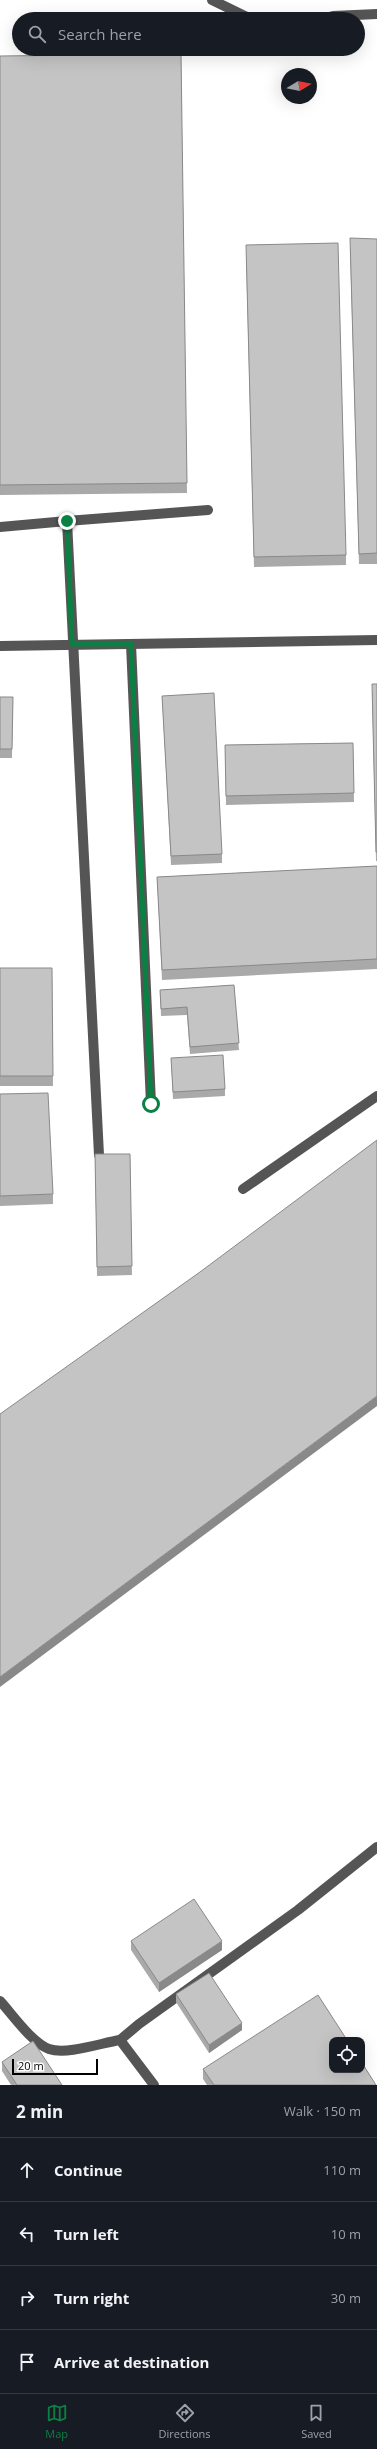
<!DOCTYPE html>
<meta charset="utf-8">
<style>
:root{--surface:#171b24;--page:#20242c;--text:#f1f3f6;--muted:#9ea1a6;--line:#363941;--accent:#0b8043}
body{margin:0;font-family:"Open Sans",sans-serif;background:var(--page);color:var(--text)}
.controls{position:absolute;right:12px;bottom:12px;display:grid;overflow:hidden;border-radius:8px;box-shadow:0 4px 16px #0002}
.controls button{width:36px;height:36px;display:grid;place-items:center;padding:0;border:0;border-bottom:1px solid var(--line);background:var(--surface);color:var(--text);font:20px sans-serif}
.compass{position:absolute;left:281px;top:68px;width:36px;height:36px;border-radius:50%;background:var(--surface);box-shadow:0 4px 16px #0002;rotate:80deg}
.scale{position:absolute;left:12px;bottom:10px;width:86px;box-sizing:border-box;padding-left:4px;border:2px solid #000;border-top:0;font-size:11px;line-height:14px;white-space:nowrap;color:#000;-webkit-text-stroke:3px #fff;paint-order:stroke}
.stop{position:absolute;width:12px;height:12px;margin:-9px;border:3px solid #0b8043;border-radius:50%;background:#fff}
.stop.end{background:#0b8043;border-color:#fff;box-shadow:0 1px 4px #0008}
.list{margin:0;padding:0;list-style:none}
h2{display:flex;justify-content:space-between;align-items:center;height:52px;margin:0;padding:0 16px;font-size:17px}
h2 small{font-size:13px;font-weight:400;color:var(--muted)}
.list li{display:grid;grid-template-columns:26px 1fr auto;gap:12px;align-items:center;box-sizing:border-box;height:64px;padding:0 16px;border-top:1px solid var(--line)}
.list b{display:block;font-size:15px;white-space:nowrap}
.list em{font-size:13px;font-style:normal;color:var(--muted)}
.icon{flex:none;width:22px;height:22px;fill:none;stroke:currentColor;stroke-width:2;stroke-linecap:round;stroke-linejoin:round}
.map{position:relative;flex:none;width:377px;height:2085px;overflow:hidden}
.search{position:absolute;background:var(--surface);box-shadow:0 4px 16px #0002;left:12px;right:12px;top:12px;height:44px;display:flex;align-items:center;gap:10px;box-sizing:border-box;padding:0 14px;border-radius:22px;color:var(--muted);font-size:15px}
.sheet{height:308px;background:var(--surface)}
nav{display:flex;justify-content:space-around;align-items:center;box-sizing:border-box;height:56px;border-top:1px solid var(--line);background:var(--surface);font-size:11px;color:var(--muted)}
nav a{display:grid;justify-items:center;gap:2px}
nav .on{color:var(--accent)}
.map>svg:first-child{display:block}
</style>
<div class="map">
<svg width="377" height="2085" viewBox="0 0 377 2085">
<rect width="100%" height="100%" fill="#fff"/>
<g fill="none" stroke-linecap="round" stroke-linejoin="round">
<g stroke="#555" stroke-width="10">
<path d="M212,0L251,19"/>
<path d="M320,19L333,16L377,14"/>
<path d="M0,527L67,521"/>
<path d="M131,644L151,1104"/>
<path d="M0,646L377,640"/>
<path d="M99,1155L67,521L208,510"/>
<path d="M243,1189L377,1096"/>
<path d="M0,2001C12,2014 32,2043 49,2049C67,2055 101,2043 120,2040L154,2085"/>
<path d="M120,2040L139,2024L298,1910L377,1847"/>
</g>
</g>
<g fill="#a9a9a9">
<path d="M181,54L187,493L0,495V56Z"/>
<path d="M377,239V564H359L350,249Z"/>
<path d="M246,255L346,555V565L254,567Z"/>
<path d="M377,684V861H376L372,693Z"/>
<path d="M162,696L222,854V863L171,865Z"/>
<path d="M0,697H13L12,758H0Z"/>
<path d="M353,743L354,802L226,805L225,745Z"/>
<path d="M377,866V969L162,980L157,877Z"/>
<path d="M0,968H52L53,1086H0Z"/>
<path d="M234,985L239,1050L190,1054L187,1015L161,1016L160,990Z"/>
<path d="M171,1058L225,1089V1096L173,1099Z"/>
<path d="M0,1094L53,1194V1204L0,1206Z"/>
<path d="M95,1154H130L132,1275L97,1276Z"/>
<path d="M131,1941L222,1950L159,1992L131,1950Z"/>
<path d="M176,1994L242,2030L209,2053L176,2002Z"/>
<path d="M2,2062L62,2085H11L2,2071Z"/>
<path d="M203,2069L376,2085H207L203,2079Z"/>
</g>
<g fill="#898989">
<path d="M377,1396V1406L0,1687V1677Z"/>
<path d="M222,1941V1950L159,1992V1983Z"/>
<path d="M242,2023V2030L209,2053V2045Z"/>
</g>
<g fill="#c4c4c4" stroke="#898989">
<path d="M181,54L187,483L0,485V56Z"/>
<path d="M350,238L377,239V553L359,554Z"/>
<path d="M338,243L346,555L254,557L246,245Z"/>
<path d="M372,684H377V852H376Z"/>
<path d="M214,693L222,854L171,856L162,696Z"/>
<path d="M0,697H13L12,749H0Z"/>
<path d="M353,743L354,793L226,796L225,745Z"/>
<path d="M377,866V959L162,970L157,877Z"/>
<path d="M0,968H52L53,1076H0Z"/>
<path d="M234,985L239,1043L190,1047L187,1007L161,1009L160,990Z"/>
<path d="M223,1055L225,1089L173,1092L171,1058Z"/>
<path d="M48,1093L53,1194L0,1196V1094Z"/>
<path d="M377,1140V1396L0,1677V1414L200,1272Z"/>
<path d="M95,1154H130L132,1266L97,1267Z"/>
<path d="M194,1899L222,1941L159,1983L131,1941Z"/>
<path d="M209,1973L242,2023L209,2045L176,1994Z"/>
<path d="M318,1995L347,2040H332V2070H362V2063L376,2085H214L203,2069Z"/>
<path d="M33,2041L62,2085H17L2,2062Z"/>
</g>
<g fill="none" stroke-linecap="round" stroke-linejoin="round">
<path stroke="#0b8043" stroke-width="5" d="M67,521L72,644H131L151,1104"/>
</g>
</svg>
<div class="controls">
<button><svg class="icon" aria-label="locate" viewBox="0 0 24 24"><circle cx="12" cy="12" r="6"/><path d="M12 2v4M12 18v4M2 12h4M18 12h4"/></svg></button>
</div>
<svg class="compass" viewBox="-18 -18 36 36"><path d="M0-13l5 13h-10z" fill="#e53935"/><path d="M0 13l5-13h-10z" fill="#9ea1a6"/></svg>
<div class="scale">20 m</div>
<div class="stop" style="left:151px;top:1104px"></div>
<div class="stop end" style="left:67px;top:521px"></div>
<div class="search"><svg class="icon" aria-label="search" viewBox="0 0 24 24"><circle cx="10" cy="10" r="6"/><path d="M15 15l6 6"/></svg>Search here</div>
</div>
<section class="sheet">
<h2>2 min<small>Walk · 150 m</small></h2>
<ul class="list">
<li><svg class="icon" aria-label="ahead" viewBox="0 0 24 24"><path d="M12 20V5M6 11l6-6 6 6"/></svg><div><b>Continue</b></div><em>110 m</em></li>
<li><svg class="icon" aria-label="left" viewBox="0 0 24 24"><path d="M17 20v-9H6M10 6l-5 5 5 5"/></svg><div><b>Turn left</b></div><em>10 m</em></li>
<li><svg class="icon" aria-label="right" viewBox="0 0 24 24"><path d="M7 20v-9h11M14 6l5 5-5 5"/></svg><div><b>Turn right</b></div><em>30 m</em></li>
<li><svg class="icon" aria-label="arrive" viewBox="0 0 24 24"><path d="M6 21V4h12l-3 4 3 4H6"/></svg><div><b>Arrive at destination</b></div></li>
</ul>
</section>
<nav>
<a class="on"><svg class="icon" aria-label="map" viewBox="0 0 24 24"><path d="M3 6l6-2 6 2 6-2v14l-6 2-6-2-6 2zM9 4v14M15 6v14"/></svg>Map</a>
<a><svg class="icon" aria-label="directions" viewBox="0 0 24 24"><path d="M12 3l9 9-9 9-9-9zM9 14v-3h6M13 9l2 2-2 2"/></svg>Directions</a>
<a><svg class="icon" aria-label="saved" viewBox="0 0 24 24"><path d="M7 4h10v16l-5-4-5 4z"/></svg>Saved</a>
</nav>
